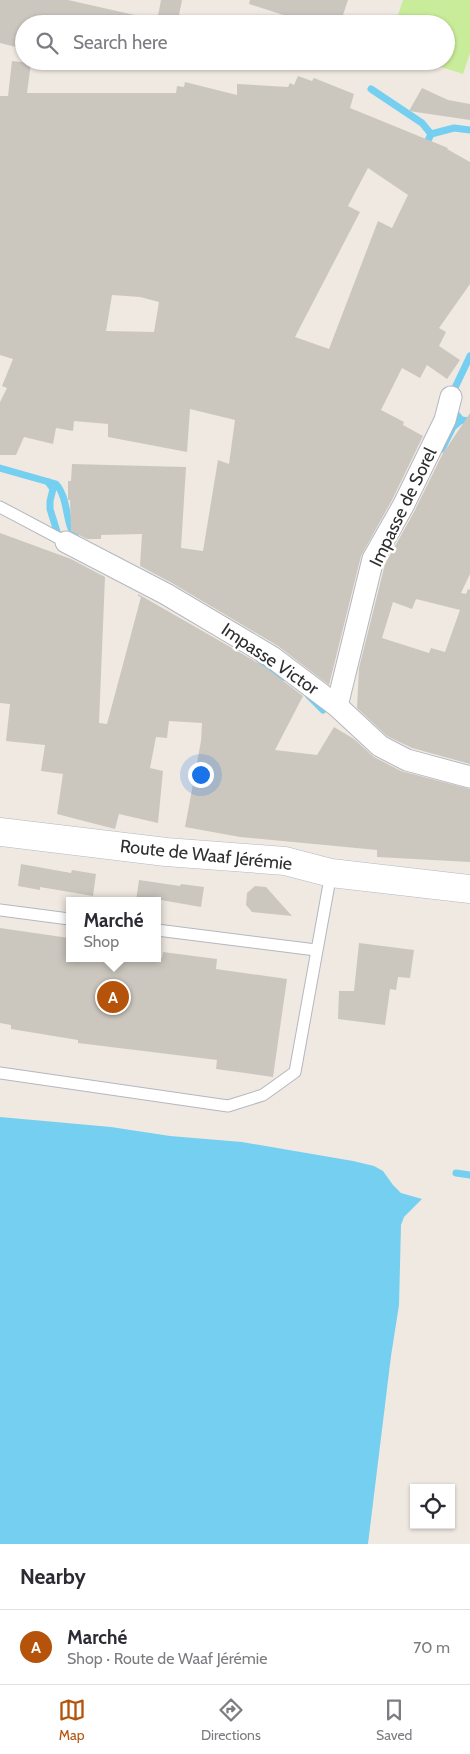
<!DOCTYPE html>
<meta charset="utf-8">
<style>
:root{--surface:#fff;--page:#f2f2f3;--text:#2b2b33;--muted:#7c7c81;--line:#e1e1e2;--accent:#b45309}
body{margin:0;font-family:Cabin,sans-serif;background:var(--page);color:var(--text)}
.controls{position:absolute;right:15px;bottom:15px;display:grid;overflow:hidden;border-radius:0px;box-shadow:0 1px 4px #0004}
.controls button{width:45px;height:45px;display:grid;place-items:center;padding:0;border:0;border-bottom:1px solid var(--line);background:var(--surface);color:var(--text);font:25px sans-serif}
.you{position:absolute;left:200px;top:774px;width:18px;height:18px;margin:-12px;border:4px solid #fff;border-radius:50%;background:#1a73e8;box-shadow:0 0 0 8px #1a73e833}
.badge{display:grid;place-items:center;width:32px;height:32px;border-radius:50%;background:var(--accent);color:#fff;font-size:16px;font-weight:700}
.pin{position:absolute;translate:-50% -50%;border:2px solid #fff;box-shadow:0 1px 5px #0006}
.popup{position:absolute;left:66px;top:897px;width:95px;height:65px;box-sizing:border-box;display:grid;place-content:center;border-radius:0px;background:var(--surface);filter:drop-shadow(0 1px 4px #0005);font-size:16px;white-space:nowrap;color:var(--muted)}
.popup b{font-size:19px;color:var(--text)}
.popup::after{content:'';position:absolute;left:50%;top:100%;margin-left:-10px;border:10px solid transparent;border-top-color:var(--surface)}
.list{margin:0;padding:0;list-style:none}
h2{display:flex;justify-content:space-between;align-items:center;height:65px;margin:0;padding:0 20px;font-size:21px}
h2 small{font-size:16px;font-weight:400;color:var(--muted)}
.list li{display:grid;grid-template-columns:32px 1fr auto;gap:15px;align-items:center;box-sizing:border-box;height:75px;padding:0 20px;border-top:1px solid var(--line)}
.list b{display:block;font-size:19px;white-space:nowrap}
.list p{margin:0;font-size:16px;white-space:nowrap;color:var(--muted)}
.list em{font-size:16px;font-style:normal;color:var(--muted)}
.icon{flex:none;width:28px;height:28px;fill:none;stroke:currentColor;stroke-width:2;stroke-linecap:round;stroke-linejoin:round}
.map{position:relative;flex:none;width:470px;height:1544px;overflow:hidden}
.search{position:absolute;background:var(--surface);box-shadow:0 1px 4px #0004;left:15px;right:15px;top:15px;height:55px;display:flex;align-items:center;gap:12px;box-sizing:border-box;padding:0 18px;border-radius:28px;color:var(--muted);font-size:19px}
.sheet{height:140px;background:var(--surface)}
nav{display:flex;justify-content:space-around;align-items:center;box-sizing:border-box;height:70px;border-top:1px solid var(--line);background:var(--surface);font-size:14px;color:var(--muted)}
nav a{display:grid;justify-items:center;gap:2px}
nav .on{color:var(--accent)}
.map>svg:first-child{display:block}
</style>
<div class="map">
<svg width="470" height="1544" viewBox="0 0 470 1544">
<rect width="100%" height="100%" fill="#efe9e1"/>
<path fill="#c9ec9a" d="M403,0H470V53L463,74L423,61H446V24H395Z"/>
<path fill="#75cff0" d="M0,1117L111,1127L170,1136L242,1142L353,1161L374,1166L383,1171L393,1185L401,1193L422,1199L404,1217L401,1225L399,1305L391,1356L368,1544H0Z"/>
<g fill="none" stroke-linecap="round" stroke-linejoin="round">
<g stroke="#75cff0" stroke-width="7">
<path d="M371,89L422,123L431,134L425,147"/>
<path d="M431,134L454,128L470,130"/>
<path d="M452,394L470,356"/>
<path d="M453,410L461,420L470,421"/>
<path d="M442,449L453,427L461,420"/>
<path d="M0,468L56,484C70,500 64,526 78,540"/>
<path d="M48,482L53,489L50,501V509L59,538"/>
<path d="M260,660L272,671L283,677"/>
<path d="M309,696L323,710"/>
<path d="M456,1173L470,1175"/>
</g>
</g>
<g fill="#cbc7bf" fill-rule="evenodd">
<path d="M0,0H68L139,16L138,24H24V49L0,43Z"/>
<path d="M161,0H182L178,20L158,16Z"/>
<path d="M250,0H348L340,24H311L249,4Z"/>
<path d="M12,61L31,63L27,93H176L177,86L184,87L185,82L237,95V84L288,87L290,83L294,85L298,76L312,81L314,78L354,94L350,108L448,148L447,149L470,162V284L439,328L446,332L439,346L460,360L447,379L427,365L420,378L402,368L381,410L404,422L403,425L423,436L392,500L361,556L329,685L278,646L172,583L140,566L142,534L101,535V539H87L71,531L70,500H68V481H71L72,464L186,467L181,548L203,551L218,460L229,464L235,420L190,409L187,452L108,437V424L74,421L73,431L56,428L53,444L24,437L16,455H0V402L7,388L2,386L13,359L0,355V96H8ZM368,168L408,195L392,228L378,221L329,349L295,337L360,212L348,206ZM112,295L140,297L159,302L154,332L106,331Z"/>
<path d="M422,88L448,100L470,104V120L409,111Z"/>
<path d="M470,413V574L461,593L466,594L468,589L470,590V764L412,748L387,736L357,708L359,668L385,564L414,512L445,449H446ZM416,599L460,610L445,652L431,648L429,653L382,638L393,602L412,609Z"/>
<path d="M0,533L71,559L105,577L99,723L107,724L141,597L138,596V594L265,667L303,696L275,750L317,755L334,727L354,739L374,757L401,771L470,789V862L377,857V850L240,837L185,827L201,741L202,723L169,721L167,738L156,737L150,768L163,771L158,823L119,814L115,829L57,814L63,774L41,771L45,745L6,741L10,704L0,703Z"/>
<path d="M21,864L71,873L72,870L96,874L93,896L40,887V890L18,886Z"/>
<path d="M139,880L180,886L181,884L204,887L201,907L161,900L136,901Z"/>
<path d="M255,886L266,887L292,916L252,912L246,905L247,893Z"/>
<path d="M0,928L69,938V958H162L163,952L217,959L216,969L287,979L273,1077L216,1069L217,1060L78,1043V1040L11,1029V1025L0,1023Z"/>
<path d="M359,943L414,950L410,978L398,977L396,990L390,989L385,1025L338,1019L339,991H354Z"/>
</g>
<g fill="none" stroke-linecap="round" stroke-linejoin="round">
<defs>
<g id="lane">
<path d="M0,507L66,542"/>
<path d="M0,910L69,919"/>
<path d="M157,930L316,950"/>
<path d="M0,1073L228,1106L263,1095L295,1072L331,873"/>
</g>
<g id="street">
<path d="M66,542L166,594L272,657L337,706L380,746L407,760L470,777"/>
<path d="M337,706L373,559L403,506L445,420L451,397"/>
</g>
<path id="secondary" d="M0,832L166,852L285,861L331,873L470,889"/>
</defs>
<use href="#lane" stroke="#b4b7c1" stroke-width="13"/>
<use href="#street" stroke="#b4b7c1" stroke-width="23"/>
<use href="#secondary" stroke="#b4b7c1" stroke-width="29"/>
<use href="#lane" stroke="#fff" stroke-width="11"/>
<use href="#street" stroke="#fff" stroke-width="21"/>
<use href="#secondary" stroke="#fff" stroke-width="28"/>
</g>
<g text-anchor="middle" stroke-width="5" stroke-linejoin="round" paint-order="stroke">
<g font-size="18" fill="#2e2e2e" stroke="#fff">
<text transform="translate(403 507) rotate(-64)" y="6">Impasse de Sorel</text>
<text transform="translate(270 659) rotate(34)" y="6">Impasse Victor</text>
<text transform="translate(206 855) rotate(6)" y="6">Route de Waaf Jérémie</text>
</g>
</g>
</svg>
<div class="controls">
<button><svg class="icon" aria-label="locate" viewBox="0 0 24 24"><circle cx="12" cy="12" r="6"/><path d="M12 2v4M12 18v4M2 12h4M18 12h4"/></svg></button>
</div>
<div class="you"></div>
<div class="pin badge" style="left:113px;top:997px">A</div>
<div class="popup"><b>Marché</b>Shop</div>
<div class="search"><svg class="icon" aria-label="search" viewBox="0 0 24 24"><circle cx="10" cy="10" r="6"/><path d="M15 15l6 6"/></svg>Search here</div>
</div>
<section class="sheet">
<h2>Nearby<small></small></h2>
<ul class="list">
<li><span class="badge">A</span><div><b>Marché</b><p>Shop · Route de Waaf Jérémie</p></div><em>70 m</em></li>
</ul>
</section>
<nav>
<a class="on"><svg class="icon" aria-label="map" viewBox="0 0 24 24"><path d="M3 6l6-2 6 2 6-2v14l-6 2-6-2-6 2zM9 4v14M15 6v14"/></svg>Map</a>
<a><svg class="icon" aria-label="directions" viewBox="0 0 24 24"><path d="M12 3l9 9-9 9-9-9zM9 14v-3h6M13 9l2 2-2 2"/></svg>Directions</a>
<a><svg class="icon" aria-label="saved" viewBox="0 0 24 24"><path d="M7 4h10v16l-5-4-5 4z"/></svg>Saved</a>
</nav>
